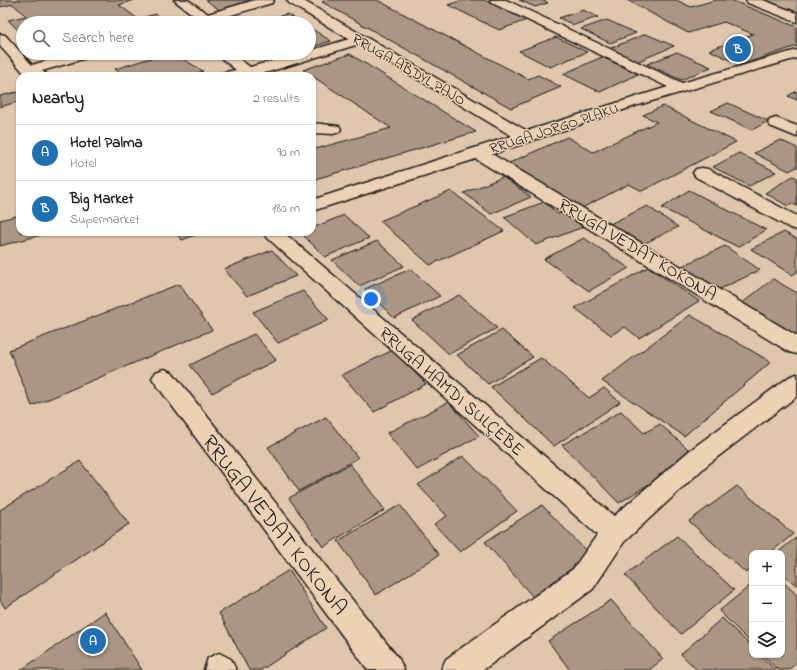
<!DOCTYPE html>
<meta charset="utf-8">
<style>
:root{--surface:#fff;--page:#f2f2f2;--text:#202124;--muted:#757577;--line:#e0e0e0;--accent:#1f6fb2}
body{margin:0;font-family:"Indie Flower",sans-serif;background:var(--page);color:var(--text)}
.controls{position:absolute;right:12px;bottom:12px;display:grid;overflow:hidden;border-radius:8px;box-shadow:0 1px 3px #0004}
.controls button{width:36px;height:36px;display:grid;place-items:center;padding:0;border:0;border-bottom:1px solid var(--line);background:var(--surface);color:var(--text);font:20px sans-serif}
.you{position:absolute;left:371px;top:299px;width:14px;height:14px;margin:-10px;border:3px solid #fff;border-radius:50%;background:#1a73e8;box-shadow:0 0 0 6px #1a73e833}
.badge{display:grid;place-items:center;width:26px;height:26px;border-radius:50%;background:var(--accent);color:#fff;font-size:13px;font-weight:700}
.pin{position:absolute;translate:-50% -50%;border:2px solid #fff;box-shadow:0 1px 4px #0006}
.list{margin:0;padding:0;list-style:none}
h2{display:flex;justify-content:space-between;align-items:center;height:52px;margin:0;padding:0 16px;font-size:17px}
h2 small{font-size:13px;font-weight:400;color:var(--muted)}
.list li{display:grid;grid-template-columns:26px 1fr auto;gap:12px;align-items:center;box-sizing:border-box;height:56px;padding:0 16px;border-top:1px solid var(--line)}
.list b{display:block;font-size:15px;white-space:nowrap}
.list p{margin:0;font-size:13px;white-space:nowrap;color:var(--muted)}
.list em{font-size:13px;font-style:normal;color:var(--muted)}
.icon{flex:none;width:22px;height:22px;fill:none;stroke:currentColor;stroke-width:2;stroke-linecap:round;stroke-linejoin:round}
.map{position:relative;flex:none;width:797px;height:670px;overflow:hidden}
.search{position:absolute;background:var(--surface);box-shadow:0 1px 3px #0004;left:16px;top:16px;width:300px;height:44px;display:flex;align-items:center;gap:10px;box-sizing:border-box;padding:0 14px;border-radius:22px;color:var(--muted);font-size:15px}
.panel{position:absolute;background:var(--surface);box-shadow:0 1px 3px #0004;left:16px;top:72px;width:300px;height:164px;border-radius:12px}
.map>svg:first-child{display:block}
</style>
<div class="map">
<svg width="797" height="670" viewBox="0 0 797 670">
<rect width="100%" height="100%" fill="#e0c6ab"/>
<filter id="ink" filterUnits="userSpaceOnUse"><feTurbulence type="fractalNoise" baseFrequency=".025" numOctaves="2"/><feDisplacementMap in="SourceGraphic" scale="8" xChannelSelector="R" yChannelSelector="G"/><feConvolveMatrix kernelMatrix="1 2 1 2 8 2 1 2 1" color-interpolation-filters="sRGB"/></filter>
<g filter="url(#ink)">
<path fill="#c0aa93" stroke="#6e6358" d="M764,0H797V14Z"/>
<g fill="#aa9683" stroke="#1c1c1c">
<path d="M0,0H134L119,5L138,19L156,14L169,23H23V32L21,33L8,20L26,16L13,4L0,7Z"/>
<path d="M206,0H250L253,2L221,11Z"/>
<path d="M327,0H377L528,79L538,75L561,87L511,108L322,2Z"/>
<path d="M463,0H484L527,20L499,30L448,5Z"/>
<path d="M519,0H542L548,3L535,7Z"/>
<path d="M627,0H676L691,7L715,0H731L797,27V46L741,65L709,50L753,34L724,22L688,33Z"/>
<path d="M583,10L598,17L574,25L559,18Z"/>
<path d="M287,14L302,23H255Z"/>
<path d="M607,20L636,33L610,43L581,29Z"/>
<path d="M309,27L331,41L309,48Z"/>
<path d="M646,34L674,46L634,63L606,50Z"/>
<path d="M556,37L587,52L550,67L519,51Z"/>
<path d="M677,52L711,67L681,80L647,64Z"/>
<path d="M42,53H77L50,61Z"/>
<path d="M167,53H173L203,71L191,75L193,76H124L115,69Z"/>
<path d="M350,54L476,132L312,180V150L391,128L303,70Z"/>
<path d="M602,57L638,74L600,92L563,74Z"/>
<path d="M797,91V100L788,96Z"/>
<path d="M17,92L20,96V101L0,107V96Z"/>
<path d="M728,103L768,121L752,130L711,111Z"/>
<path d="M663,106L736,142L642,191L629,184L580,209L509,163L567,137L593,152L657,122L643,115Z"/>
<path d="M780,140L797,148V167L789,171L754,153Z"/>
<path d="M739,153L776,172L749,186L713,167Z"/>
<path d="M793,176L797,178V206L791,203L788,206L765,193Z"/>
<path d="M503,177L531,197L491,214L464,193Z"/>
<path d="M689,190L766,230L738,247L662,208Z"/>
<path d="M451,191L504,231L430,265L380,221Z"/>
<path d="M544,202L558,214L564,212L583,227L536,245L504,217Z"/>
<path d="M647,206L678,227L639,246L608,225Z"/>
<path d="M20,215V232H52L0,246V220Z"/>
<path d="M344,215L369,238L325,257L300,232H312V228Z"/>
<path d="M175,232H203L182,240Z"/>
<path d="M784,232L797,239V272L792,275L751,249Z"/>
<path d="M584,238L629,268L589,291L544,259Z"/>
<path d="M377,241L404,266L359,286L332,260Z"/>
<path d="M725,246L760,270L714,292L680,267Z"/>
<path d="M272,250L296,276L247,296L224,269Z"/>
<path d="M648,267L699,301L639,338L625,327L611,335L575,308Z"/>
<path d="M410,269L440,296L394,318L365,289Z"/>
<path d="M773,279L797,293V337L741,304Z"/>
<path d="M179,284L212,330L32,406L9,350Z"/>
<path d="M303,291L329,320L278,343L253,312Z"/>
<path d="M459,295L497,328L449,354L412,320Z"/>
<path d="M690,315L771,362L684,436L602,381Z"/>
<path d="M502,330L533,357L488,384L457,355Z"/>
<path d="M254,334L276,360L212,393L190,365Z"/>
<path d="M393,350L426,384L374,412L342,375Z"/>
<path d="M541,358L589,398L604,388L620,402L554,446L491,387Z"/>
<path d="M449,402L479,436L417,470L387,433Z"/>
<path d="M621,411L644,433L660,424L695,455L619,503L562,445Z"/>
<path d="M326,417L358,458L299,491L268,447Z"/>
<path d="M463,456L517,511L460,552L434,524L447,516L418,485Z"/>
<path d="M80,461L129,524L5,608L0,600V510Z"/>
<path d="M350,464L385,510L323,547L289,498Z"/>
<path d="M737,486L793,534L770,553H752V568L746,573L689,521Z"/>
<path d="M400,505L439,555L376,595L338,541Z"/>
<path d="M542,505L590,555L533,597L485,542Z"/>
<path d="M677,536L734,590L681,634L625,575Z"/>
<path d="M797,537V586L782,573V553H777Z"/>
<path d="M289,570L326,628L261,670H249L219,613Z"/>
<path d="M782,581L797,595V662L788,670H778L763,655H782Z"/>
<path d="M752,584V644L719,611Z"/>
<path d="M611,600L663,659L649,670H570L548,641Z"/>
<path d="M105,612L142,670H21Z"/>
<path d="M722,618L752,647V655H760L775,670H697L681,654Z"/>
</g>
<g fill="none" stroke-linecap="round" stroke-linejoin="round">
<defs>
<g id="minor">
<path d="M174,0H188L208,14L255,0H274L272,3L204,23H184L185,20L196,17Z"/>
<path d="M287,0H302L527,131L668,87L492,3L490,0H506L682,83L797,50V58L635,106L492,154L797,336V354L789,352L476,159L312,211V200L512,136L359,44L268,72L249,76H219L221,73L236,70L215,53H231L250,67L302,53H309V51L349,39L289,3Z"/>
<path d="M746,0H763L797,13V22L748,3Z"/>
<path d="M0,34L5,35L32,65L73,53H95L93,56L42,71L49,76H30L24,73L0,46Z"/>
<path d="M776,118L797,126V137L770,126L768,123L770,120Z"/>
<path d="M312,123L339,126L341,129L339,132L333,134L312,133Z"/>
<path d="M702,168L708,169L797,216V230L790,228L696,177L693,173L696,169Z"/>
<path d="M261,232H283L614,516L689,451L789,377L797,374V396L707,465L624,542L593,589L483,670H441L446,659L573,569L597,535Z"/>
<path d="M164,369L172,372L399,659L404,670H368L156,384L152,378L156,372Z"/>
<path d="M219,653L231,659L236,670H204L208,658Z"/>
</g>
</defs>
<use href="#minor" stroke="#1c1c1c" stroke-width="3"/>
<use href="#minor" fill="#edd1b4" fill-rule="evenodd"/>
</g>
</g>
<g text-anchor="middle" stroke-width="3" stroke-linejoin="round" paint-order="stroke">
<g font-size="15" fill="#1c1c1c" stroke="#edd1b4">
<text transform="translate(409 69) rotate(30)" y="5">RRUGA ABDYL PAJO</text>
<text transform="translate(554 128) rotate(-18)" y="5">RRUGA JORGO PLAKU</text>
</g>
<g font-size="18" fill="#1c1c1c" stroke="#edd1b4">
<text transform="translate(638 249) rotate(31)" y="6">RRUGA VEDAT KOKONA</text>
<text transform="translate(452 391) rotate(41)" y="6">RRUGA HAMDI SULÇEBE</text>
</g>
<g font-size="22" fill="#1c1c1c" stroke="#edd1b4">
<text transform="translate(276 524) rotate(52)" y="8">RRUGA VEDAT KOKONA</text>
</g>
</g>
</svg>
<div class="controls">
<button>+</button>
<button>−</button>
<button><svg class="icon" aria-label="layers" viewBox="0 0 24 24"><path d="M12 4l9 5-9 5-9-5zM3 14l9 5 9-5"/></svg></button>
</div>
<div class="you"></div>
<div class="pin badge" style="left:93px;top:641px">A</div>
<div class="pin badge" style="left:738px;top:49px">B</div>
<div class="search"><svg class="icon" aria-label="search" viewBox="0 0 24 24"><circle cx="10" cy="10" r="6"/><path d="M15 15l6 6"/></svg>Search here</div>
<section class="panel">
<h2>Nearby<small>2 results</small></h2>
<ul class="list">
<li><span class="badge">A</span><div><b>Hotel Palma</b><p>Hotel</p></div><em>90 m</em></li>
<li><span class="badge">B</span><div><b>Big Market</b><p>Supermarket</p></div><em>180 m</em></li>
</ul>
</section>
</div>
